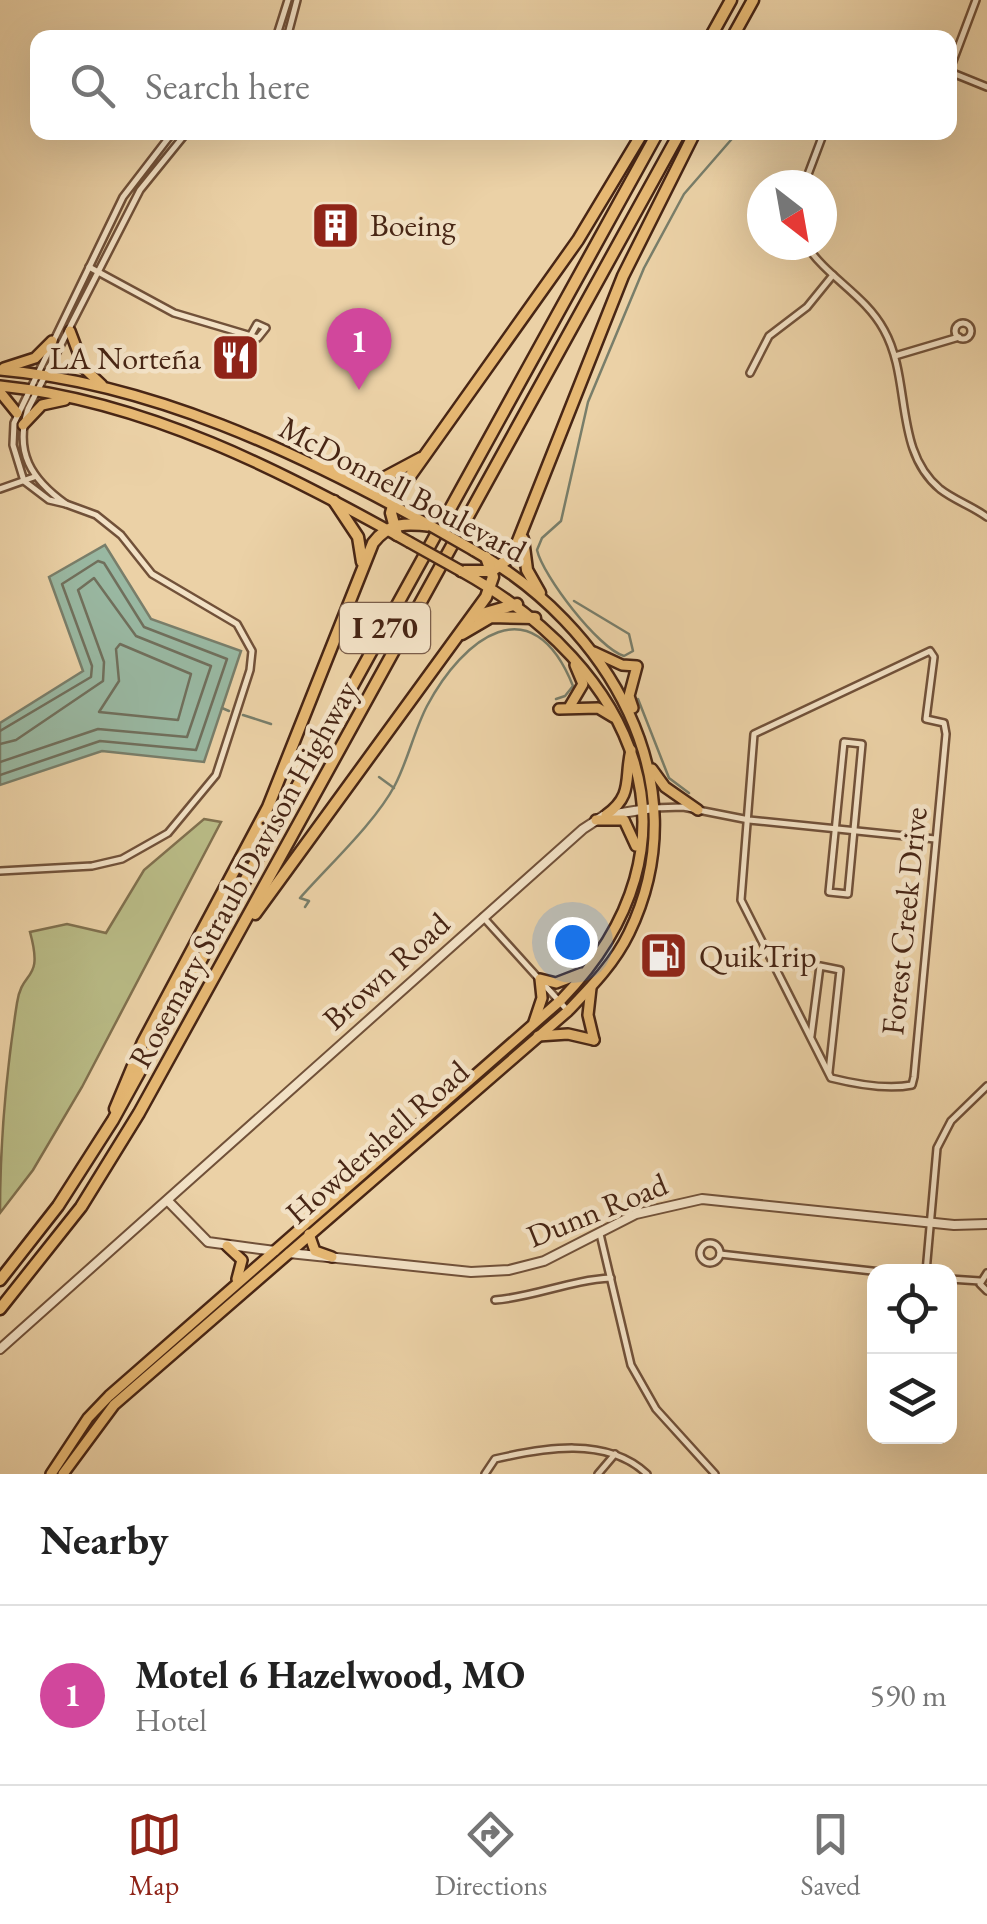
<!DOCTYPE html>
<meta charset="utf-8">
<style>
:root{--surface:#fff;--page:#f2f2f2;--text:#222;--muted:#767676;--line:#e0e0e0;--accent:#8f2418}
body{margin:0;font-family:"EB Garamond",serif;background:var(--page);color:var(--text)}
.controls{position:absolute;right:30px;bottom:30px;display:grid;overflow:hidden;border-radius:20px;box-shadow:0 10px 40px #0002}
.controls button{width:90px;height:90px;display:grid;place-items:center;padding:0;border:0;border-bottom:2px solid var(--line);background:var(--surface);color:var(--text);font:50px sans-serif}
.compass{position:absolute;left:747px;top:170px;width:90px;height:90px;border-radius:50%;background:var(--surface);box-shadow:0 10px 40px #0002;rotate:149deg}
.you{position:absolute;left:572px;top:942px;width:35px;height:35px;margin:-25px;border:8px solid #fff;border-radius:50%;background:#1a73e8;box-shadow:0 0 0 15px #1a73e833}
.badge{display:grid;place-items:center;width:65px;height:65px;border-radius:50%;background:var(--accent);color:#fff;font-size:32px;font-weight:700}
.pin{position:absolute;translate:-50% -82px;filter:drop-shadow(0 2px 5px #0008)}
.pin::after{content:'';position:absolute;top:52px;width:35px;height:30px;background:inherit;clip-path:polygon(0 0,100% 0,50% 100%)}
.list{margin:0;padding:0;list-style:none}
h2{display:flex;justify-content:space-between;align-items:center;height:130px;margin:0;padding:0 40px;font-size:42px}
h2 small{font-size:32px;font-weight:400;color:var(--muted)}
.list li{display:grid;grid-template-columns:65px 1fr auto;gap:30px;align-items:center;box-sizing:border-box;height:180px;padding:0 40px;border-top:2px solid var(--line)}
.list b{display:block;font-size:38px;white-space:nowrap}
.list p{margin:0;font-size:32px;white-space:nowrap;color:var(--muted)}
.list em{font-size:32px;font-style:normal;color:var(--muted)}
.icon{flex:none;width:55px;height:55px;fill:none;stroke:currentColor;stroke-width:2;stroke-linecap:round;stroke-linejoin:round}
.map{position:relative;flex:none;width:987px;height:1474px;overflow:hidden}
.search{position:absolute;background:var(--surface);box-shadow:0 10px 40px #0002;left:30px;right:30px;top:30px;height:110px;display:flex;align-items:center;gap:25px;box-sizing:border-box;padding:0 35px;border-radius:20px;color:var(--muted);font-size:38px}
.sheet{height:310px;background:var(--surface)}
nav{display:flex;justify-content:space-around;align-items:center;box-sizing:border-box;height:140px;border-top:2px solid var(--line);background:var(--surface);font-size:28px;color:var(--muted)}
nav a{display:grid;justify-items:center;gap:5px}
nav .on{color:var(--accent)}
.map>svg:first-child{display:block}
</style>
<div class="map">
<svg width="987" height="1474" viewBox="0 0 987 1474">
<rect width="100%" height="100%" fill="#ebd1a6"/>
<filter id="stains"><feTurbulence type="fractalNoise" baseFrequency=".002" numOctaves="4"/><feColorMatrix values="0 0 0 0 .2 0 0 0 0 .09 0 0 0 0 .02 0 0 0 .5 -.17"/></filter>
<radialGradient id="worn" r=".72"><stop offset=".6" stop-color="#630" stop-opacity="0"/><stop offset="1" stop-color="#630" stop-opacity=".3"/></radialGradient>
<path fill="#b9bb86" stroke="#80704e" stroke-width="2.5" d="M204,819L221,822L82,1087L33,1170L0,1213C0,1142 6,1073 17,1003C22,968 44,983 30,932L67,924L106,933L144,870Z"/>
<path fill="#99b8a2" stroke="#797e6a" stroke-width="2.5" d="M105,545L151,619L241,651L204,762L102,751L0,785V723L83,671L49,577Z"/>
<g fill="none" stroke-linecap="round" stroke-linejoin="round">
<g stroke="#706f5c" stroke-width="2.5">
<path d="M120,644L191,674L178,720L99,712L119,681L116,649Z"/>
<path d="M0,731L91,677L92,666L62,584L98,561L104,563L144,627L227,659L196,750L100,741L0,775"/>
<path d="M0,744L16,740L103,681L104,662L78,590L94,578L136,636L211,666L187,737L98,729L0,762"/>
</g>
<g stroke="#797e6a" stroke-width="2.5">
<path d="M574,601L629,634L633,651L624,656C598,648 543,576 537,550L542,538L561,521L588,402L644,268L684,194L737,133"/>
<path d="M638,699L669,778L689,793"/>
<path d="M222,708L229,711"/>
<path d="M243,715L271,724"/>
<path d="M379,777L394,788"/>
<path d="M305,907L309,901L300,898C329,865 375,823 395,785C408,760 414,731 427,706C463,638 532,584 573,686L565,696L556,699"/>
</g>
<defs>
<g id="minor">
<path d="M276,38L288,0"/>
<path d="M287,38L297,0"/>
<path d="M950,69L976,0"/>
<path d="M950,72L987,87"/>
<path d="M173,132L123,197L14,423L13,445L24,481L49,500L66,504C31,479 14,452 28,409L140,190L187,132"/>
<path d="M804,185L824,132"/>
<path d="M806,245C828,278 865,295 884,330C912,380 893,450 940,489C954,500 972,506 987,517"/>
<path d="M89,267L174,313L258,338L266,328L257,324L252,333"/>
<circle cx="963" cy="331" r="8"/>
<path d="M895,356L959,337"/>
<path d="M750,373L769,336L807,307L833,275"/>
<path d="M0,489L34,477"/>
<path d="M930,651L934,657L926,719L944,723L946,734L914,1077L912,1085C887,1090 855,1084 831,1078L741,900L754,734Z"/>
<path d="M844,742L862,744L848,894L829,892Z"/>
<path d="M653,808L683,807L749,820L935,839"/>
<path d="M0,871L92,866L122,859L168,833L216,775L250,670L252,651L237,624L152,574L121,535L96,515L66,504"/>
<path d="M483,917L568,1011"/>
<path d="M811,1036L820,966L840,970L829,1072"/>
<path d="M600,1234L631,1365L656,1409L715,1474"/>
<circle cx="710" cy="1253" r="10"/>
<path d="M720,1254L881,1272"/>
<path d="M926,1272L937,1148L951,1121L987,1086"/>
<path d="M987,1273L980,1284L987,1291"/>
<path d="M950,1279L980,1281"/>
<path d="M495,1300C535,1297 570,1280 611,1278"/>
<path d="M485,1474L495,1459C543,1448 607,1436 647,1474"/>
<path d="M598,1474L615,1454"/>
</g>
<g id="tertiary">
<path d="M168,1201L208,1242L275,1251"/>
<path d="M289,1253L471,1272L509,1270L544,1261L636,1214L702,1199L954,1225L987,1224"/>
<path d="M0,1349L583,829L603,816L653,808"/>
</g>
<g id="primary">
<path d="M70,331L84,368L102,385"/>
<path d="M4,368L35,358L52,341"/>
<path d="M0,370C151,383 297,452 429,525"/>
<path d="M0,386C146,401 283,471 409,542"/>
<path d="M0,392L17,413"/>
<path d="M23,425L42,405L65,400"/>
<path d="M594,652L622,665L637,666L629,696L633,708"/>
<path d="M570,706L583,684L575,665"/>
<path d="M559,709L598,708L613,717"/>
<path d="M652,769L665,787L698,810"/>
<path d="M606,815C634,795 624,778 631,750"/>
<path d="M596,820H624L636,846"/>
<path d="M591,988L588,1015L594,1040"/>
<path d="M534,1022L542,998L540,979L556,983L582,973"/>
<path d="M538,1036L568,1034L594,1040"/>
<path d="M309,1234L315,1251L332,1257"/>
<path d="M227,1246L242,1260L237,1279"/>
<path d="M51,1474L88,1418L109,1396L561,1000C715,840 635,668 461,571"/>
<path d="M63,1474L114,1405L568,1011C591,987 614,964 629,933C702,782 607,624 473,550"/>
</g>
<g id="motorway">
<path d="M710,38L731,0"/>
<path d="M732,38L753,0"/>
<path d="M313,464L376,482L421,458"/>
<path d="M366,490H382L407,480"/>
<path d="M334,501L358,537L362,562"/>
<path d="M397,535L391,513L396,496L578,240L643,132"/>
<path d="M523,539L527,570L540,593"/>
<path d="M461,571H492L512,556L623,276L695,132"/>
<path d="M475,616L517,604"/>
<path d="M462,634L491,617L535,618"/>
<path d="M255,914L486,597L493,577L486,557"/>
<path d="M115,1109L143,1042L268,807L373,543C389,522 407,523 431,526"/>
<path d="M0,1280L58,1206L113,1120L658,132"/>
<path d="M0,1309L81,1207L139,1113L680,132"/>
</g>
</defs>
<use href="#minor" stroke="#715139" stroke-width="10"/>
<use href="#tertiary" stroke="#715139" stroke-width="12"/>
<use href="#primary" stroke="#482615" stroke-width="14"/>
<use href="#motorway" stroke="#482615" stroke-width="15"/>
<use href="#minor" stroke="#f2e1c5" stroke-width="5"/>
<use href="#tertiary" stroke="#f2e1c5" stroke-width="8"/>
<use href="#primary" stroke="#e6b873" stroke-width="9"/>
<use href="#motorway" stroke="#e6b873" stroke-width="10"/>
<defs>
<g id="primary-bridge">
<path d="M431,526L473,550"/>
<path d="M409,542L461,571"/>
</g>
</defs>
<use href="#primary-bridge" stroke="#482615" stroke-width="14" stroke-linecap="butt"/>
<use href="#primary-bridge" stroke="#e6b873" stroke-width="9"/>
</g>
<defs>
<symbol id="building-square" viewBox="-11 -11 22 22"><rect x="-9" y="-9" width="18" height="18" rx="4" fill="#8f2418" stroke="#f2e1c5"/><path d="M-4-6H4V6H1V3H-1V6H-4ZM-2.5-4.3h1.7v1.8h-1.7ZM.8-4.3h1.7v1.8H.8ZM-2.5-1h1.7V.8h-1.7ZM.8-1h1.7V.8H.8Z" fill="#fff"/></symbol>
<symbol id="restaurant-square" viewBox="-11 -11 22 22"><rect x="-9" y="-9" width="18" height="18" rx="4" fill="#8f2418" stroke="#f2e1c5"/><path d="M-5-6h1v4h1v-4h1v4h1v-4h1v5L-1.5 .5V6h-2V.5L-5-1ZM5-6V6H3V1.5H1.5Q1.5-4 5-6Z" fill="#fff"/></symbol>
<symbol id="fuel-square" viewBox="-11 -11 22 22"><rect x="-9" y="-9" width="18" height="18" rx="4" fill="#8f2418" stroke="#f2e1c5"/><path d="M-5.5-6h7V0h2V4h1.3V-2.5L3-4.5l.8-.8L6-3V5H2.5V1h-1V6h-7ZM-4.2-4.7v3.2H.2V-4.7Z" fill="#fff"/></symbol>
</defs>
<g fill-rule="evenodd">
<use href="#building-square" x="308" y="198" width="55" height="55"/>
<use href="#restaurant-square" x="208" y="330" width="55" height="55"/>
<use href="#fuel-square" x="636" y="928" width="55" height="55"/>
</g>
<g text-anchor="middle" stroke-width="9" stroke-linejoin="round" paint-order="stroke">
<rect fill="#f2e1c5" stroke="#7b5e4a" stroke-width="2.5" x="340" y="603" width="90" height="50" rx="8"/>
<g font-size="30" font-weight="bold" fill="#482615">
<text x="385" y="638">I 270</text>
</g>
<g font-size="32" fill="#482615" stroke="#f2e1c5" text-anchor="start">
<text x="370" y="236">Boeing</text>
<text x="201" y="369" text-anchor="end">LA Norteña</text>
<text x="699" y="967">QuikTrip</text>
</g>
<g font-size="32" fill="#482615" stroke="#f2e1c5">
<text transform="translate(403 489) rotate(28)" y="11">McDonnell Boulevard</text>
<text transform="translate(243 874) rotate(-61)" y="11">Rosemary Straub Davison Highway</text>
<text transform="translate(904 921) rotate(-84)" y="11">Forest Creek Drive</text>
<text transform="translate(386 971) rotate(-42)" y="11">Brown Road</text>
<text transform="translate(377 1142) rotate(-41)" y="11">Howdershell Road</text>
<text transform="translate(597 1210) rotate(-22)" y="11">Dunn Road</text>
</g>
</g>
<rect width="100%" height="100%" filter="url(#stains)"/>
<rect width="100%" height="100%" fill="url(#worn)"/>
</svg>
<div class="controls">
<button><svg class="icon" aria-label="locate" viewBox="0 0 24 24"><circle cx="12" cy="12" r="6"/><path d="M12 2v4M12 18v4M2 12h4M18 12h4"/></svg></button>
<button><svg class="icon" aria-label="layers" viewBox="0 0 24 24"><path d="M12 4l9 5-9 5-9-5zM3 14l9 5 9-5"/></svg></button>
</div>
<svg class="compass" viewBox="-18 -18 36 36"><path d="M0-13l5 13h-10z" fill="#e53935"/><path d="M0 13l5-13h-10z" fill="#767676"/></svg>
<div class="you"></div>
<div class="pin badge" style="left:359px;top:390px;background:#d1479c">1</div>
<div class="search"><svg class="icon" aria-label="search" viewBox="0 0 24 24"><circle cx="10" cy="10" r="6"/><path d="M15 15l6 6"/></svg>Search here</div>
</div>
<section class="sheet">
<h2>Nearby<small></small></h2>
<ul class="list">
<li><span class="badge" style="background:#d1479c">1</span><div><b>Motel 6 Hazelwood, MO</b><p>Hotel</p></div><em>590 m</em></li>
</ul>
</section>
<nav>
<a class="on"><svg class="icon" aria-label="map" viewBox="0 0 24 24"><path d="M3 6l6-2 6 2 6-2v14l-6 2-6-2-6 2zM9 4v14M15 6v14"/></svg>Map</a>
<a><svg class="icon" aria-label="directions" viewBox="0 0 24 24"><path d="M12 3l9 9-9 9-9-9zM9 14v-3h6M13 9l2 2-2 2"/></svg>Directions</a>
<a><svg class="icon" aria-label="saved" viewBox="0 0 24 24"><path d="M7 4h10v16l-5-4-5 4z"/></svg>Saved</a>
</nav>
